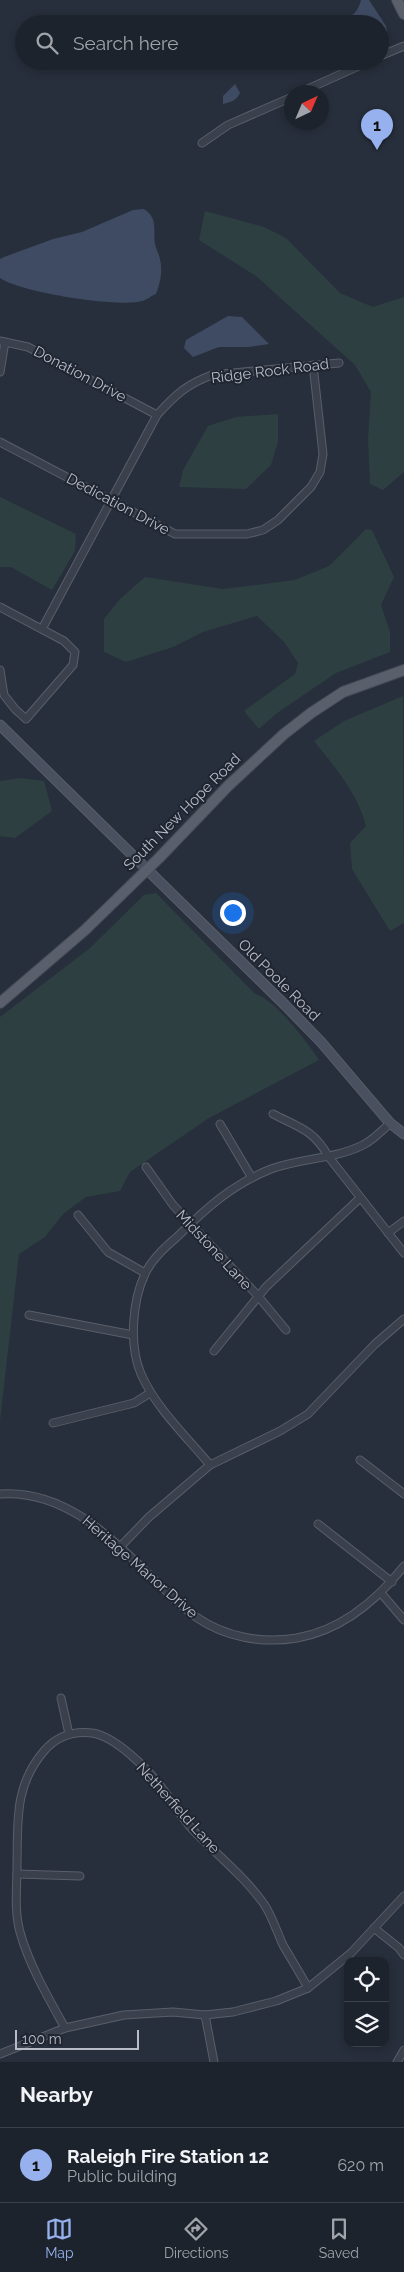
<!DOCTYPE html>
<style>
:root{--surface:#1d232d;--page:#2a2f39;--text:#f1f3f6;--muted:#a0a4aa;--line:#3b4049;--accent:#96b1ed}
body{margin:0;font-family:Raleway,sans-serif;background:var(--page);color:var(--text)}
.controls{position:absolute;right:15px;bottom:15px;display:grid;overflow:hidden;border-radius:10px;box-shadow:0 2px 8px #0003}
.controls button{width:45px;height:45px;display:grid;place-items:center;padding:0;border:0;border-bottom:1px solid var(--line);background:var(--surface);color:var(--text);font:25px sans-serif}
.compass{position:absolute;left:284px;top:85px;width:45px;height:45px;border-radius:50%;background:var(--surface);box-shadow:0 2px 8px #0003;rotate:44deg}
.scale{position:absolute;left:15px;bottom:12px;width:124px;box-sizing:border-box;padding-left:5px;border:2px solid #b7bcc7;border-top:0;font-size:14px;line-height:18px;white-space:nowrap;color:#b7bcc7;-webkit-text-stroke:4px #202631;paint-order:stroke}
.you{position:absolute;left:232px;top:912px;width:18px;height:18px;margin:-12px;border:4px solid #fff;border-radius:50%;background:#1a73e8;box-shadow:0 0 0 8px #1a73e833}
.badge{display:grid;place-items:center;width:32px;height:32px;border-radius:50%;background:var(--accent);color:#111;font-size:16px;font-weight:700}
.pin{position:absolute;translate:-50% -41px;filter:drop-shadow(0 1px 2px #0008)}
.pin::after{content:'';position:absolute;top:26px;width:18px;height:15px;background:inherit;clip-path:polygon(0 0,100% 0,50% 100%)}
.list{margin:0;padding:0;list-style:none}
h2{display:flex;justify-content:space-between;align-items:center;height:65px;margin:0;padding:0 20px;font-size:21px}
h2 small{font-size:16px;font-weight:400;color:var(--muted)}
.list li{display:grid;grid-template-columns:32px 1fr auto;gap:15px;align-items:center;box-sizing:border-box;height:75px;padding:0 20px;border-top:1px solid var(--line)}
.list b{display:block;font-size:19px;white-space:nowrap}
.list p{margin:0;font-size:16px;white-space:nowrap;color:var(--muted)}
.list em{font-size:16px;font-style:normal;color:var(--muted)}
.icon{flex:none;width:28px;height:28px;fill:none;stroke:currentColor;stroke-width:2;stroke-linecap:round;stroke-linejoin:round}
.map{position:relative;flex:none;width:404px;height:2062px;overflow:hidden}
.search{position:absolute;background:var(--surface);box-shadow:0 2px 8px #0003;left:15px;right:15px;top:15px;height:55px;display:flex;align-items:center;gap:12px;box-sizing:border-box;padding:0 18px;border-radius:28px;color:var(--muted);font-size:19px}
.sheet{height:140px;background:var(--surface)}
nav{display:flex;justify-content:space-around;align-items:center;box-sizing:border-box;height:70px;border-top:1px solid var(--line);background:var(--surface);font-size:14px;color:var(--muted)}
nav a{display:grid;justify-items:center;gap:2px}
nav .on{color:var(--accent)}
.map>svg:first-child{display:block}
</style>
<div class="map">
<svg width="404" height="2062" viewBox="0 0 404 2062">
<rect width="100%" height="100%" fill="#272f3c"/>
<g fill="#2d3f41">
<path d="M205,211L264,227L286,238L340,293L373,307L404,297V472L383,490L370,484L368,439L371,392L355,365L256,276L199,240Z"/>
<path d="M278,414V442L271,465L246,489L179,487L183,470L208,426L236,417Z"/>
<path d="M0,497L76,534L75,551L52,590L11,567H0Z"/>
<path d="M366,529L372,530L394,577L381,605L390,632V652L336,673L277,713L259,729L244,711L295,674L298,663L285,643L257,616L203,632L173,647L126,662L104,652V619L120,599L145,577L223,589L295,580L329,566Z"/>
<path d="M403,696L404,923L390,931L352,869L350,843L366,826C358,794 335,767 314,741L344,721Z"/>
<path d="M20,778L44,781L52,811L15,838L0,836V781Z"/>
<path d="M156,893L255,994C275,999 307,1042 319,1060L209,1118L130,1172L120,1191L86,1197L63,1214L45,1237L19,1254L0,1421V1017L90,948L144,895Z"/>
</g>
<g fill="#3f4b63">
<path d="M361,0H369L386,26L387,32L380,34V24H340L341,18C353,18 358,11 361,0Z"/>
<path d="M235,84L240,93C236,101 231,102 223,104V96Z"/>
<path d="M144,209C158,218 153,229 155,244C156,249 159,254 160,259C163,271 160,284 156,294C151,296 147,300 142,301C119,308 19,292 0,278V259L4,257L53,239L82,232L133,210Z"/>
<path d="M228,316L242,317L269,344L249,347H219L193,357L184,348L186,340Z"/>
</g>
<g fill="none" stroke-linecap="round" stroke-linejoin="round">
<defs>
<g id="street">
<path d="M380,56L404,46"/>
<path d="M301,92L370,61"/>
<path d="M202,143L228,125L292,97"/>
<path d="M0,341L28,347L157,415"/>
<path d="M0,372L5,342"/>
<path d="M0,442L175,534H247L263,530L278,520L311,487L320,472L323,454L313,365"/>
<path d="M0,607L64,641L75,652L73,665L26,719L15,709L4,695L0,670"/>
<path d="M42,629L157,415C175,395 187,384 212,375L339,363"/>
<path d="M273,1114C298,1127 314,1130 328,1156L404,1253"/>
<path d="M220,1124L252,1178"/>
<path d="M146,1167L173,1205L258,1296L286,1330"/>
<path d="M78,1215L108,1252L145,1273"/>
<path d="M388,1233L404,1221"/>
<path d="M29,1315L133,1335"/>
<path d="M214,1351L266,1287L360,1198"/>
<path d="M53,1423L134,1403L150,1393"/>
<path d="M360,1460L404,1494"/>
<path d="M210,1465C186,1436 156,1408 141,1374C129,1346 132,1301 145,1274C151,1260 165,1247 177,1237C206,1208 233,1184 271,1169C301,1158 335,1159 363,1145C373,1140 382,1131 390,1123"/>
<path d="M0,1494C69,1489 117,1544 162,1587C173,1597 183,1609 196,1617C225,1637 262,1644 297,1638C342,1630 377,1600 404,1566"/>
<path d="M318,1524L392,1582"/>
<path d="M120,1547L149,1517L210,1465L280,1431L308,1414L375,1344L404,1319"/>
<path d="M381,1593L404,1620"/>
<path d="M61,1698L69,1734"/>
<path d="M17,1874L80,1876"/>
<path d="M374,1928L399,1948L404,1955"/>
<path d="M205,2015L214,2062"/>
<path d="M65,2028C49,1999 29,1965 20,1932C14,1910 17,1888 17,1865C18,1821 14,1786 44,1751C56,1737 73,1731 92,1733C115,1736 148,1769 162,1788C173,1802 181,1817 193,1830C217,1855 244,1876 264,1904C272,1916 277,1932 283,1945C291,1959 300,1973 308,1988"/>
<path d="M0,2054L65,2028L124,2015L173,2012L205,2015L233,2012L276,2001L308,1988L351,1953L404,1896"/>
<path d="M397,2062L404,2050"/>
</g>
<path id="secondary" d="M0,725L285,1005L321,1042L390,1123L404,1134"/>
<g id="primary">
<path d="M397,0L404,14"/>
<path d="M0,1003L85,930L159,858L228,786L284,734L311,713L343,692L404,670"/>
</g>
</defs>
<use href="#street" stroke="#595f6a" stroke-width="9"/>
<use href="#secondary" stroke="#595f6a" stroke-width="11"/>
<use href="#primary" stroke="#444a55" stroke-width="12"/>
<use href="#street" stroke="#3b414c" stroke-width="7"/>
<use href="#secondary" stroke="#49505f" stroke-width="9"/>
<use href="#primary" stroke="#59606c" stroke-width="10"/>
</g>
<g text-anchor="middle" stroke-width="4" stroke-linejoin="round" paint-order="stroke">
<g font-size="15" fill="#b7bcc7" stroke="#202631">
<text transform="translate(270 371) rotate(-7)" y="5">Ridge Rock Road</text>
<text transform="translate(80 374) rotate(28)" y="5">Donation Drive</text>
<text transform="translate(118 504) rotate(28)" y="5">Dedication Drive</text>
<text transform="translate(182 812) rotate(-45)" y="5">South New Hope Road</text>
<text transform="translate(279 980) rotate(45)" y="5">Old Poole Road</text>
<text transform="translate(214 1250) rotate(47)" y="5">Midstone Lane</text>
<text transform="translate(140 1567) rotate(41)" y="5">Heritage Manor Drive</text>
<text transform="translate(178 1808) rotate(48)" y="5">Netherfield Lane</text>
</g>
</g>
</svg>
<div class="controls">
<button><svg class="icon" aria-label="locate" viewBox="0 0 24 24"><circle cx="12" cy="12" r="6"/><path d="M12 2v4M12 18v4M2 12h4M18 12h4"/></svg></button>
<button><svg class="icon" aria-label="layers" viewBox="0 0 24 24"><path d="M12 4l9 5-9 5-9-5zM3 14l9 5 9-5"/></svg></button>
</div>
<svg class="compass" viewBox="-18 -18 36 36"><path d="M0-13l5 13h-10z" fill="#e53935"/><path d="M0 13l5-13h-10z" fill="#a0a4aa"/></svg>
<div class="scale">100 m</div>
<div class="you"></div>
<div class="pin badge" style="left:377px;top:150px">1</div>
<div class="search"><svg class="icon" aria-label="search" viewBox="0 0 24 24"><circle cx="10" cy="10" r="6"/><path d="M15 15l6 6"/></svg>Search here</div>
</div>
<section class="sheet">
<h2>Nearby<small></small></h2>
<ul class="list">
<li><span class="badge">1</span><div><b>Raleigh Fire Station 12</b><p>Public building</p></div><em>620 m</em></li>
</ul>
</section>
<nav>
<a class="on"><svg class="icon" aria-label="map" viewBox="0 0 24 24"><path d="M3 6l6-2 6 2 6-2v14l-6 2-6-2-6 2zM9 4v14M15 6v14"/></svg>Map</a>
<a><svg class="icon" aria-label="directions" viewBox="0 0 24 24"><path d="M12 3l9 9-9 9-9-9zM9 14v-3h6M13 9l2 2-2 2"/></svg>Directions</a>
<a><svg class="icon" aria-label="saved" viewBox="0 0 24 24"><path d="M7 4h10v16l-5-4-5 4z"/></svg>Saved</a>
</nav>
